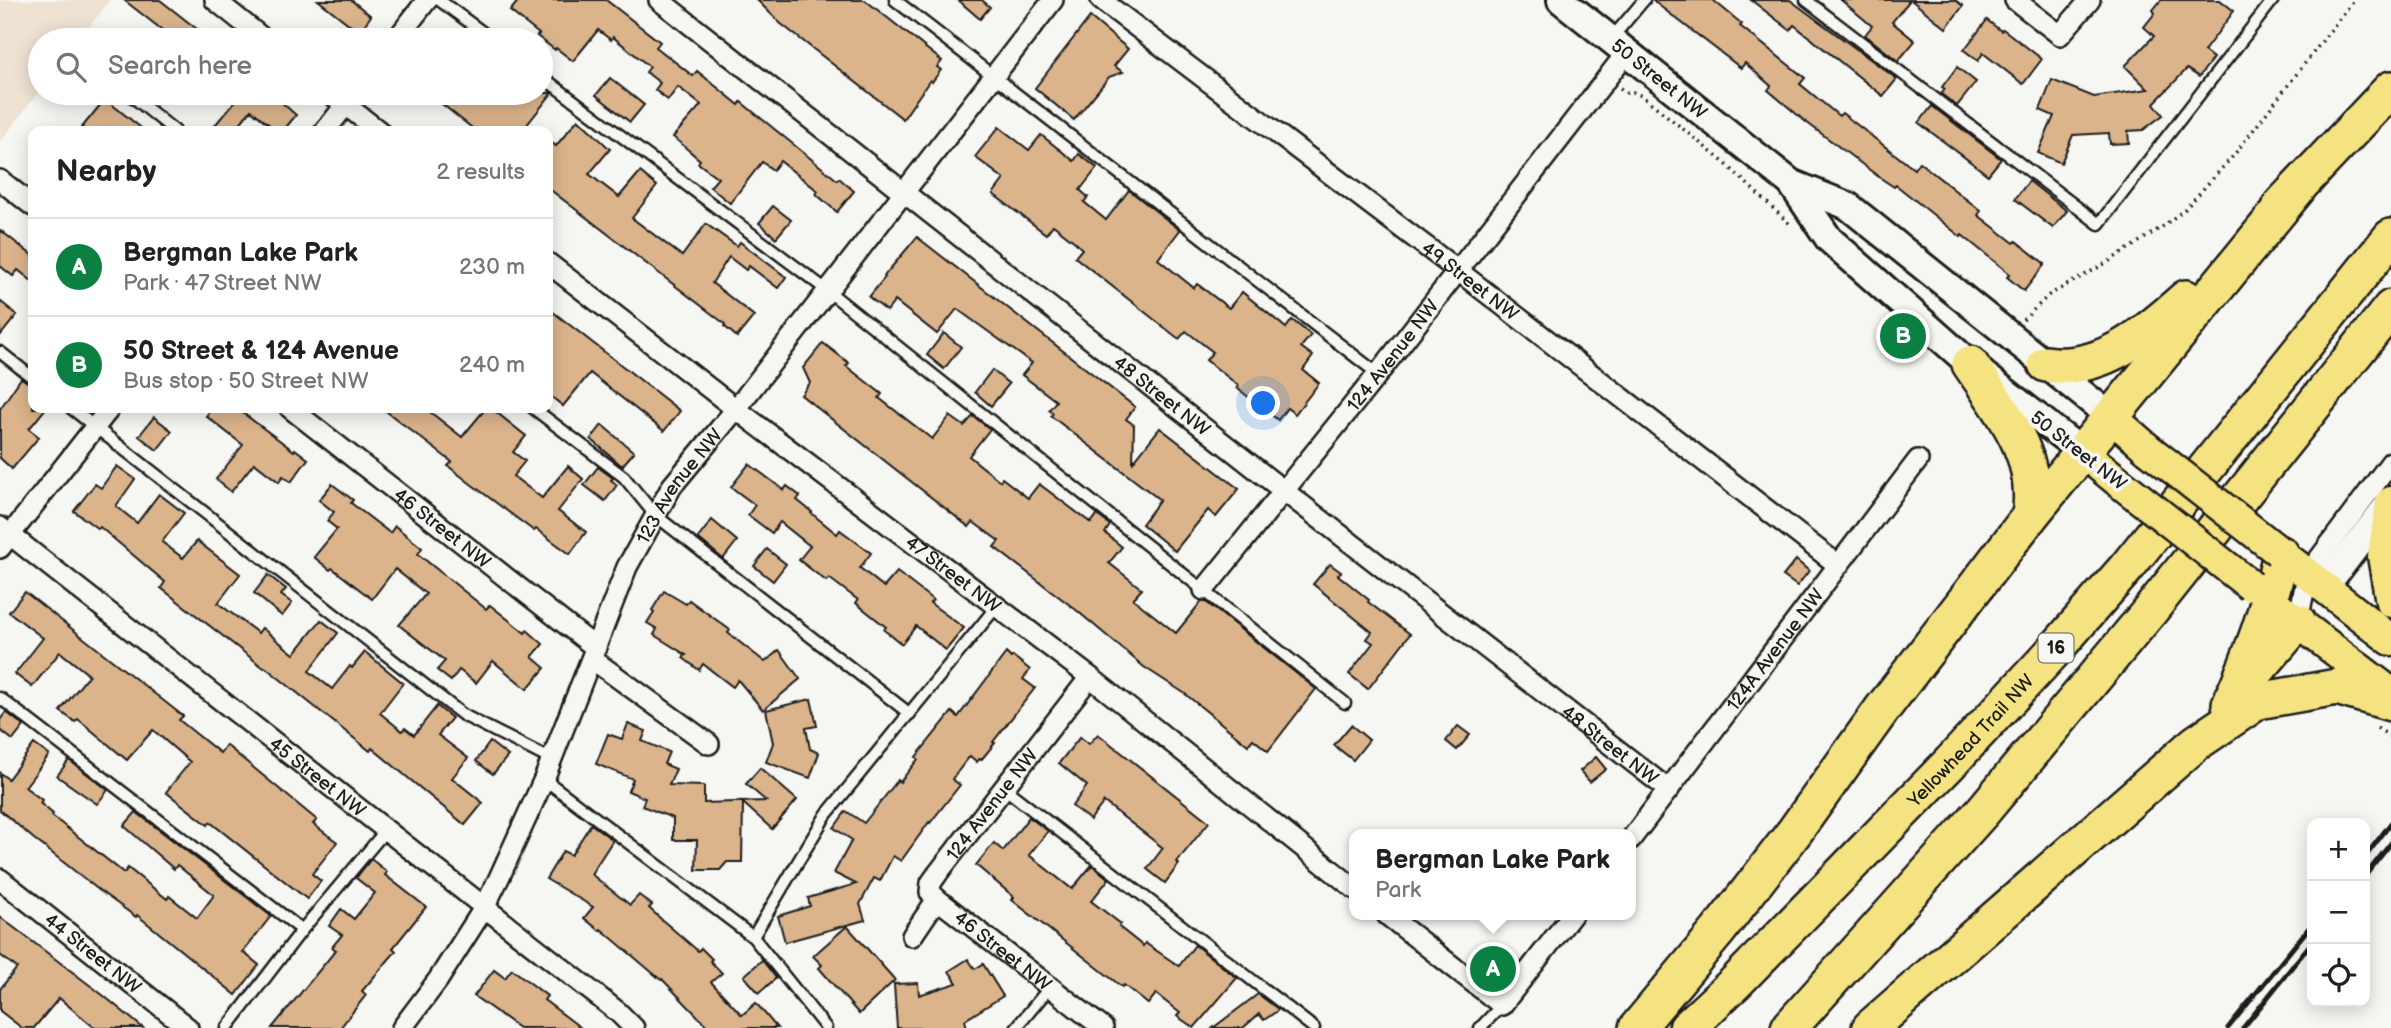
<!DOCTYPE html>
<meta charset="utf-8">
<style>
:root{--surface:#fff;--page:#f2f2f2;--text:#202124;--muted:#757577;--line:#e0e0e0;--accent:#0b8043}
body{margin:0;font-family:"Balsamiq Sans",sans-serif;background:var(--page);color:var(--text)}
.controls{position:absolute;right:21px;bottom:21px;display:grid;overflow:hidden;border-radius:14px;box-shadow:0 4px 18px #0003}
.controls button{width:63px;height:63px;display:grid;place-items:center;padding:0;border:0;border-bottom:2px solid var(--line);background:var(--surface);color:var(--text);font:35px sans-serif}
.you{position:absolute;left:1264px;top:404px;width:24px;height:24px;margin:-18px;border:5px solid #fff;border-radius:50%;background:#1a73e8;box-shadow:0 0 0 10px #1a73e833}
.badge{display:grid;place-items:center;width:46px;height:46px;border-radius:50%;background:var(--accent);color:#fff;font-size:23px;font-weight:700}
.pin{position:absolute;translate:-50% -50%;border:4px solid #fff;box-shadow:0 2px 7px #0006}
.popup{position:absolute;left:1349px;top:829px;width:287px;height:91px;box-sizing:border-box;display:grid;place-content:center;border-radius:14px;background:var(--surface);filter:drop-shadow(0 2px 5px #0005);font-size:23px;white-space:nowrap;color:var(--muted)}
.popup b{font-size:26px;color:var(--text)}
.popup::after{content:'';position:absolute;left:50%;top:100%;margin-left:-14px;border:14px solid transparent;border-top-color:var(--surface)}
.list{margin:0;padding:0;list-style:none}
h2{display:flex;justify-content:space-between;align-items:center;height:91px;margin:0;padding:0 28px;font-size:30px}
h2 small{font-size:23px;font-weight:400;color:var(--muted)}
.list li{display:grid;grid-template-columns:46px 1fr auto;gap:21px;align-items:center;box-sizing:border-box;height:98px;padding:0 28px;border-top:2px solid var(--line)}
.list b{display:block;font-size:26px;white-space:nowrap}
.list p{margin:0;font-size:23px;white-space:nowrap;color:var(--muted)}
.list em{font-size:23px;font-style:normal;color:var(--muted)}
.icon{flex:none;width:38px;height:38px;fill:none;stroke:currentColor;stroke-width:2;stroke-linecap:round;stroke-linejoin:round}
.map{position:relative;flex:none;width:2391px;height:1028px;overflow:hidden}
.search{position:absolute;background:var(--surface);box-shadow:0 4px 18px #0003;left:28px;top:28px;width:525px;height:77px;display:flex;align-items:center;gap:18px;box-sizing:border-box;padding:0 24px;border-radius:38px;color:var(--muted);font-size:26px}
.panel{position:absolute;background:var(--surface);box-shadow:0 4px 18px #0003;left:28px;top:126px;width:525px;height:287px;border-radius:14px}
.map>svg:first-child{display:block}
</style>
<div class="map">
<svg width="2391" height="1028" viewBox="0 0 2391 1028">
<rect width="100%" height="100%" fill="#f6f6f2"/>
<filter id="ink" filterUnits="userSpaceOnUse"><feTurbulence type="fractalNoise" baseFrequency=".0143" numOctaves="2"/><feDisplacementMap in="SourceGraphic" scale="14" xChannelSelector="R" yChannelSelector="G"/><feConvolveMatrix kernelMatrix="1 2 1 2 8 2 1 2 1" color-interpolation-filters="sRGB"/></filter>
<g filter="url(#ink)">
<path fill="#eee2d3" d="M0,0H110L79,40H40V90L0,142Z"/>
<g fill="#dbb48c" stroke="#1c1c1c" stroke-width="2">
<path d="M124,0H160L211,40H175Z"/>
<path d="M318,0H351L371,16L359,32Z"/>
<path d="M519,0H606L660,42L656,47L693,76L697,71L739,105L741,102L837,180L839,178L854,191L837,212L816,194L818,191L780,161L773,170L762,162L730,203L710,187L718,178L698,163L700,160L673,137L701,105L678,87L668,100L655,90L660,83L646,72L650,67L613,37L611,40L598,30L573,61L556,48L555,50L537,36L539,34L510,11Z"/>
<path d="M757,0H865L942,61L937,67L941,70L932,82L930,80L903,119L780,23Z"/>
<path d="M958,0H982L990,7L980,19Z"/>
<path d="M1652,0H1713L1742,24L1740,26L1805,78L1800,84L1839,116L1842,113L1914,169L1919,162L1981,211L1978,215L2014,243L2016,241L2045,264L2024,291L2007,277L2010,274L1962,235L1961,237L1896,185L1894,187L1879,177L1806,122L1768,90L1771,86L1745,63L1741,68Z"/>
<path d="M1751,0H1790L1897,79L1883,96L1794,25L1790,30Z"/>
<path d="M1841,0H1910L1892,22L1915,41L1898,61L1865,35L1872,26Z"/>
<path d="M1911,0H1955L1963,6L1946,28Z"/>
<path d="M2161,0H2220L2234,11L2204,51L2213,58L2199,77L2187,69L2154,103L2163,115L2143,130L2128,131L2129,143L2110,144L2109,133L2073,135L2061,163L2038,153L2054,116L2040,110L2052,80L2094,97L2148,89L2125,66L2154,36L2144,27L2155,13L2153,10Z"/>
<path d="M1090,17L1128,49L1114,66L1123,72L1109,77L1074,120L1035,88Z"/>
<path d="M1987,20L2001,31L2003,29L2042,59L2023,84L1983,53L1978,61L1964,50Z"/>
<path d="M1957,67L1976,82L1957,106L1941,94L1945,89L1942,87Z"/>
<path d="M610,78L644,105L630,122L596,95Z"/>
<path d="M242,93H271L296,115L283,131H277L251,110L234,131H210Z"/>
<path d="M428,93H552L522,131H476Z"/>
<path d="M105,99L145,131H79Z"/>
<path d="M1932,106L2001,159L1988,175L1919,123Z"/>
<path d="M578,119L610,149L589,174L619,197L640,172L657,186L632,218L682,256L706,224L737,246L740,242L786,277L778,288L749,266L746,270L729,257L712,283L754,316L737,337L724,326L725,324L548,188V140L556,146Z"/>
<path d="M999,127L1029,150L1041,135L1074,161L1079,154L1097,168L1080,190L1088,197L1084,202L1106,220L1129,190L1180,230L1158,259L1194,288L1197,284L1229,308L1242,292L1286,328L1292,320L1311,335L1301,347L1313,356L1303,370L1319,383L1295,414L1287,408L1278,420L1237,388L1239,386L1206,360L1213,352L1186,331L1179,339L1075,257L1082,249L1075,242L1053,225L1046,234L993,194L1004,179L975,157Z"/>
<path d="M2029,181L2067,211L2053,228L2015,199Z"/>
<path d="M773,206L791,220L776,238L759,223Z"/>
<path d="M0,230L33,256V282L18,270L13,276L0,266Z"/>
<path d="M917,237L1135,407L1126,419L1134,425L1133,462L1160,428L1239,489L1216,517L1208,510L1175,551L1142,524L1160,500L1051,416L1053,413L1049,410L1056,401L1022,375L1032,363L957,309L937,334L895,301L887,311L869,297L885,277L884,276Z"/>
<path d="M0,301L17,315L0,336Z"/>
<path d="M548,308L680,411L664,431L590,373L563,406L548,394Z"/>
<path d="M944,333L961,347L944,369L927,355Z"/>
<path d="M823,343L849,363L846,366L882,394L879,398L932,439L950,416L964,426L973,416L990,429L969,456L1000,481L1002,478L1028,498L1039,484L1091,523L1097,515L1110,525L1105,533L1122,547L1109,563L1142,589L1133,599L1176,633L1201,602H1206L1316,689L1268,751L1253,739L1248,745L1184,693L1144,667L1075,609L994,547L999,541L973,522L969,527L801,395L810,383L803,368Z"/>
<path d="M992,370L1009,384L991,406L975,392Z"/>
<path d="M21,378L33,385V408H46L29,429L39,437L12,469L0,458V409Z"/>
<path d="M212,408H236L294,451L295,449L308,459L291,482L283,476L279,482L254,463L231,492L216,479L243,445L206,416Z"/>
<path d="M382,408H425L462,437L486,408H491L526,436L513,452L525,461L513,476L542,498L568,466L583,479L558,511L586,532L570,554L536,529L534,531L471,484L448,466L452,462Z"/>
<path d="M154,417L172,431L157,450L139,436Z"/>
<path d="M602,425L634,452L622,466L591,439Z"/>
<path d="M749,464L784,490L787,486L800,496L797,500L812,512L811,513L837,534L840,530L871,553L860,568L884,587L897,572L933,600L930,603L964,628L946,650L916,626L902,644L884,630L886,627L856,603L858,600L829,578L826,581L799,560L810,546L780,522L772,533L748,515L755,505L731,487Z"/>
<path d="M117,466L135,479L116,506L137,523L159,494L184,513L162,542L183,558L197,541L240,574L218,603L258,633L262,628L294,654L321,620L338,633L309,671L332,689L350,666L352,668L365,652L403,683L380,713L402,731L405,728L414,735L437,706L452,718L438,735L468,758L452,778L483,803L465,825L372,748L370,751L265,667L264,668L161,588L165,582L100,527L98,529L74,511L95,484L101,488Z"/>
<path d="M598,467L613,478L611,480L617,485L605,501L584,485Z"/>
<path d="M332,484L353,500L351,503L390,533L395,526L422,548L418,554L486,609L490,605L525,633L527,630L543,644L532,657L545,668L527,689L493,661L476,683L459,670L451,681L437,670L445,661L399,625L426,594L395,569L372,599L332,568L330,570L314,557L337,529L327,521L334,512L319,500Z"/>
<path d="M712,520L737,541L723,559L698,538Z"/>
<path d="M767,549L786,564L773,581L754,566Z"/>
<path d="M1796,560L1809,571L1797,586L1783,576Z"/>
<path d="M1330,564L1341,572L1338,575L1369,600L1368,602L1410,634L1368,689L1349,674L1373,643L1367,639L1372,632L1313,584Z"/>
<path d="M268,575L286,589L281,595L292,603L282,616L254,593Z"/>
<path d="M664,591L686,604L689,600L730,630L728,633L765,662L779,650L800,679L763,710L738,680L733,687L703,664L699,670L683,658L686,655L654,635L657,629L647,623L654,612L652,610Z"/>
<path d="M25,592L183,716L179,720L220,753L226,745L317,820L313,824L337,842L312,874L321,881L307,899L210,822L208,825L166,792L190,762L153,730L127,760L78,719L75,722L60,711L89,675L60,652L32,687L15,674L43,638L9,612Z"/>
<path d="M1006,653L1011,658L1013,656L1030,670L1023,679L1035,688L993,742L995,743L981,760L979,759L977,762L970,756L952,779L960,785L930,823L929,822L901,861L893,856L880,881L874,878L860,904L865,920L785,942L778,916L810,906L808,898L856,884L834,873L852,840L834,828L846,811L864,823L898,780L900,782L918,759L916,757L952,712L958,717Z"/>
<path d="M811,699L817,726L806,728L810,749L819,753L810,778L766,762L773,743L766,710Z"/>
<path d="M6,712L24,726L13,740L0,730V720Z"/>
<path d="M628,724L646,731L642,741L669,752L664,764L676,769L669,785L704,786V803L766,801L746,784L760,768L797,800L772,829L743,803L742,862H727L720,870H696L697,840H673V818L642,806L645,798L628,791L633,779L596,764L608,734L622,739Z"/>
<path d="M1351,725L1369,740L1353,760L1334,745Z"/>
<path d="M1458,726L1470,735L1457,750L1446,741Z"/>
<path d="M1098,734L1209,822L1177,862L1179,864L1165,883L1147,869L1163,848L1104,802L1090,820L1072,806L1087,786L1059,763L1080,737L1089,744Z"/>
<path d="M490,742L508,756L493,774L476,761Z"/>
<path d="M34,744L49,755L25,787L42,800L40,803L53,814L52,816L124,873L128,868L167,899L169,896L197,918L214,895L177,865L174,869L124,826L136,812L271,916L243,952L259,965L236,995L137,915L136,917L100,891L34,839L0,810V773L8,779Z"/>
<path d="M1596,757L1606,769L1590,782L1580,771Z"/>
<path d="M69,760L108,790L97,804L57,776Z"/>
<path d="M1029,817L1048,831L1029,855L1072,889L1092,865L1109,879L1091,901L1121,924L1119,927L1143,946L1145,943L1179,966L1195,945L1237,978L1194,1028L1177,1016L1180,1013L1156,994L1148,1004L1124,985L1122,987L1012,900L1014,897L976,865L994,843L1003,851Z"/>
<path d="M591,824L613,840L591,874L630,905L639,895L652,905L649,908L661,919L698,951L701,948L712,959L710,961L722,973L711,982L742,1015L756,1003L777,1028H709L662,979L661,980L601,929L600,931L584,918L593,907L546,879L563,851L571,855Z"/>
<path d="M371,859L387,872L385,875L426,907L393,948L396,951L362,991L366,995L340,1028H272L336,950L332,947L342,935L329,926L341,909L354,919L375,893L356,878Z"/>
<path d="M0,917L104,996L143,1028H95L59,998L34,1028H22L0,1011V989L17,968L0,955Z"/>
<path d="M847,926L895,980L859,1014L819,968L822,965L813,956Z"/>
<path d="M968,959L975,969L983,964L1003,996L965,1020L967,1028H897L894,984L918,983L919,995L957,983L949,971Z"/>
<path d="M762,960L776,978L759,993L744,976Z"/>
<path d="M512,969L547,996L544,1000L581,1028H519L474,996L494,970L505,978Z"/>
<path d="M1258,994L1278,1009L1277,1011L1264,1020L1259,1014L1243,1028H1213Z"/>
</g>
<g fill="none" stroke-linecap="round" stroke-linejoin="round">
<defs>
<g id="lane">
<path d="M439,0L493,40"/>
<path d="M895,0L1378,374"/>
<path d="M1806,0L2099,224L2273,0"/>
<path d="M1611,39L1644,0"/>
<path d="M541,76L828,291L1345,703"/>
<path d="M128,93L175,131"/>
<path d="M0,352L33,378"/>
<path d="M71,408L463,715L550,759"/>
<path d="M533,408L624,477L655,515L910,714"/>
<path d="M0,698L302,930"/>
<path d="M544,779L753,937L826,1028"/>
<path d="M1004,788L1314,1028"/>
<path d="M753,937L826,815L997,606"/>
<path d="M227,1028L302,930L386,830"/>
<path d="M1016,1028L1050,987"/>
<path d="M1480,1028L1502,1005"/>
</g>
<g id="street">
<path d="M215,0L265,40"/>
<path id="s1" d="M659,0L1284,491L1669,790"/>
<path id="s2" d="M1101,0L1457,270L1838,565"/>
<path d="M2015,0L2060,35L2090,0"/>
<path d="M396,40L427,0"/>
<path d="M330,93L379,131"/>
<path d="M325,131L355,93"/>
<path d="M0,180L33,206"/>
<path id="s3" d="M548,263L736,409L1090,677L1355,889"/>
<path id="s4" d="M290,408L596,648"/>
<path id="s5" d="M0,527L618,1012L634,1028"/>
<path d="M0,548L110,408"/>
<path id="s6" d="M1204,590L1378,374L1627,52"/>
<path d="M2298,622L2307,575L2391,462"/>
<path d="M592,659L709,744"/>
<path id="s7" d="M1631,839L1918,460"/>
<path id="s8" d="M0,879L188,1028"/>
<path id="s9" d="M937,899L1103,1028"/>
<path d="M1387,915L1502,1005L1572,915"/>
<path id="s10" d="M912,936L937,899L930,892L931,883L938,873L1090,677"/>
<path id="s11" d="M402,1028L438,980L484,908L499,878L544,779L627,567L672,486L736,409L1053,0"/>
</g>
<g id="secondary">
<path id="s12" d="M1561,0L1791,183L1848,206L2110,416"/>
<path d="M1791,183L1829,239L1970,364L2081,451"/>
<path d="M2324,588L2391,501"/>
</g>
<g id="primary">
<path d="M2110,416L2148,449"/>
<path d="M2081,451L2119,482"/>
<path d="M2391,502L2383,556L2391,602"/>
<path d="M2278,551L2391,640"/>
<path d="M2279,608L2391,693"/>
</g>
<g id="highway">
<path d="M2281,205L2391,89"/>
<path d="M1970,364C2002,412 2040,454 2030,516"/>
<path d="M2046,364C2101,373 2147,333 2186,298"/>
<path d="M2252,676L2298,622"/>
<path d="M2230,704C2253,652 2268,610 2281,554"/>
<path d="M1637,1028L1718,931L1795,831L1883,708L2030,516L2298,188"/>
<path id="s13" d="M1687,1028L1735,983L1951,762L2051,654L2127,567L2391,237"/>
<path d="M1789,1028L1983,811L2149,612L2391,308"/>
<path d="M1870,1028L2196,743L2258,701L2337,687L2391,703"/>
</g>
</defs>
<use href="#lane" stroke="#1c1c1c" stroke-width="15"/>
<use href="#street" stroke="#1c1c1c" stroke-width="24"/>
<use href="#secondary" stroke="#1c1c1c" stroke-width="32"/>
<use href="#primary" stroke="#1c1c1c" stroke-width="35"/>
<use href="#highway" stroke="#1c1c1c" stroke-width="40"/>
<g stroke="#1c1c1c" stroke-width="3.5" stroke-dasharray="2 5" stroke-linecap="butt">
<path d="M1620,88L1627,93L1633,92L1642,96L1655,106L1727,165L1792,226"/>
<path d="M2023,320L2049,295L2108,262L2162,227L2185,209L2234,155L2354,0"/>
<path d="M2377,728L2391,737"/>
</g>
<use href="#lane" stroke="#f6f6f2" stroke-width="10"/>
<use href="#street" stroke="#f6f6f2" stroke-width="19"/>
<use href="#secondary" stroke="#f6f6f2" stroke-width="26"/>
<use href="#primary" stroke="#f5e382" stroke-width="30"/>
<use href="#highway" stroke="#f5e382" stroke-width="35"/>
<g stroke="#1c1c1c" stroke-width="5">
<path d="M2365,857L2391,823"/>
<path d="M2365,876L2391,843"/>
<path d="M2228,1028L2312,924"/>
<path d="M2243,1028L2312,942"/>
</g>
<defs>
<g id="primary-bridge">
<path d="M2148,449L2278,551"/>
<path d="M2119,482L2251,586"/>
</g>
</defs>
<use href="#primary-bridge" stroke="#1c1c1c" stroke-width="35" stroke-linecap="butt"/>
<use href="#primary-bridge" stroke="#f5e382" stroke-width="30"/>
</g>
</g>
<g text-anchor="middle" stroke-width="7" stroke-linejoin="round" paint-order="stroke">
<rect fill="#f6f6f2" stroke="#5d5d5c" stroke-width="2" x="2038.5" y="633.5" width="35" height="29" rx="5"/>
<g font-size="18" font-weight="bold" fill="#1c1c1c">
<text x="2056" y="654">16</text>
</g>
<g font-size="19" fill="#1c1c1c" stroke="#f6f6f2">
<text dy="7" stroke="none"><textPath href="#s12" startOffset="126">50 Street NW</textPath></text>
<text dy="7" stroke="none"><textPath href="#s2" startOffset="464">49 Street NW</textPath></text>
<text dy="7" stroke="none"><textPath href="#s6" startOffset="301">124 Avenue NW</textPath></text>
<text dy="7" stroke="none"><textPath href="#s1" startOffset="640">48 Street NW</textPath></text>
<text transform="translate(2079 450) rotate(38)" y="7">50 Street NW</text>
<text dy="7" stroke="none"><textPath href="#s11" startOffset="612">123 Avenue NW</textPath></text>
<text dy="7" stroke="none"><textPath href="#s4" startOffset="194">46 Street NW</textPath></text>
<text dy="7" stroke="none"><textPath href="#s3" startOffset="511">47 Street NW</textPath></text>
<text dy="7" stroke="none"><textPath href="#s7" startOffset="238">124A Avenue NW</textPath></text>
<text dy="7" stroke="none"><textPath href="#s13" startOffset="404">Yellowhead Trail NW</textPath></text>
<text dy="7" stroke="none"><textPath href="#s1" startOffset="1208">48 Street NW</textPath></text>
<text dy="7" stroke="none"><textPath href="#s5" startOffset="404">45 Street NW</textPath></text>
<text dy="7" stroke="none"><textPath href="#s10" startOffset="163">124 Avenue NW</textPath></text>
<text dy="7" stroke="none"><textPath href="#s9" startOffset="84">46 Street NW</textPath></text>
<text dy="7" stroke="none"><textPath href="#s8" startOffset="119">44 Street NW</textPath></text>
</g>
</g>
</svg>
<div class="controls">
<button>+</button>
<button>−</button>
<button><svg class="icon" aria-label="locate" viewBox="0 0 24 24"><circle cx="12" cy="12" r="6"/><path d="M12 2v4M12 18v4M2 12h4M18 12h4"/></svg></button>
</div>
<div class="you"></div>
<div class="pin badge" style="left:1493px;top:969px">A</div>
<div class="popup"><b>Bergman Lake Park</b>Park</div>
<div class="pin badge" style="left:1903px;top:336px">B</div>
<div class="search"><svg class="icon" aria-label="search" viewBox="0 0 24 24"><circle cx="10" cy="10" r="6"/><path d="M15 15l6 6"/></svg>Search here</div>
<section class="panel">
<h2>Nearby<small>2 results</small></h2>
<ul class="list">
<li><span class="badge">A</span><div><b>Bergman Lake Park</b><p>Park · 47 Street NW</p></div><em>230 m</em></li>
<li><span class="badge">B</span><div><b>50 Street &amp; 124 Avenue</b><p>Bus stop · 50 Street NW</p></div><em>240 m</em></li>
</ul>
</section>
</div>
